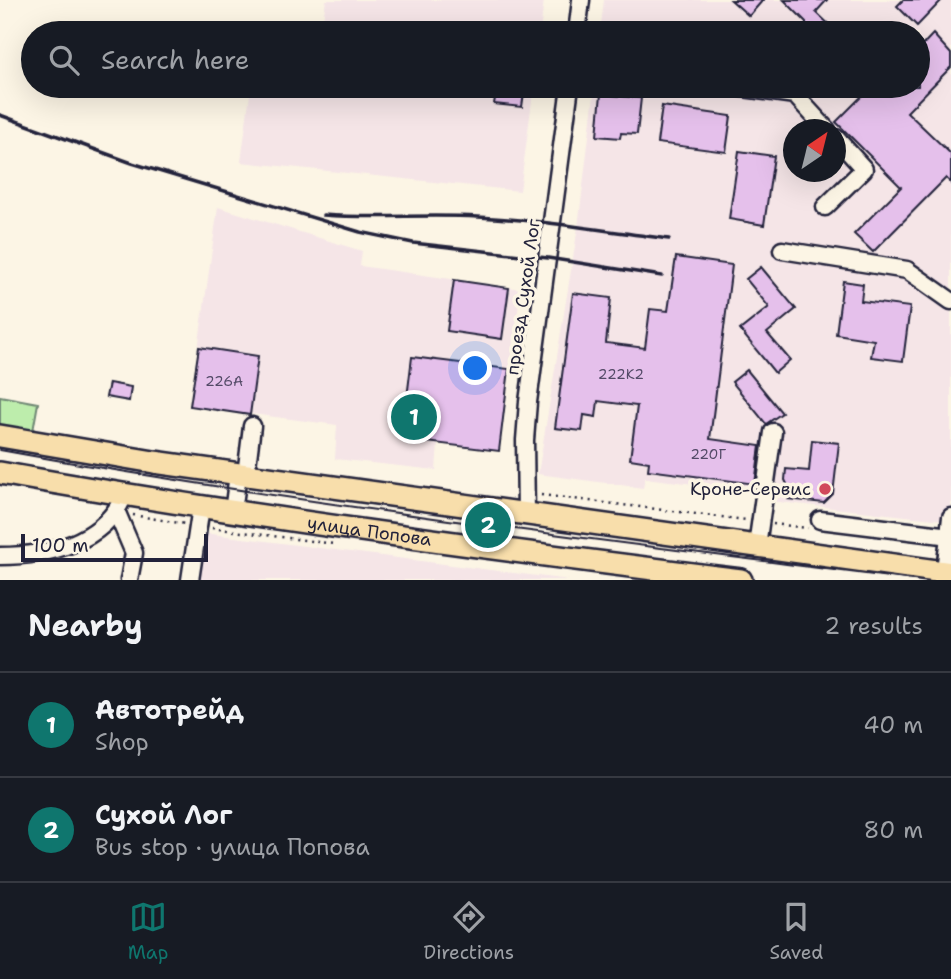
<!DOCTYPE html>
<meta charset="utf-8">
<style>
:root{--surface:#171b24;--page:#20242c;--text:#f1f3f6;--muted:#9ea1a6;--line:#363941;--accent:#0f766e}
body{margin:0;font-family:"Shantell Sans",sans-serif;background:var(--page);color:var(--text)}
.compass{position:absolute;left:783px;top:119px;width:63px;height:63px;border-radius:50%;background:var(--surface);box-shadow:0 7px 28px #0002;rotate:35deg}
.scale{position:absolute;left:21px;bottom:18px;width:187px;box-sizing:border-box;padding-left:7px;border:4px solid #22223b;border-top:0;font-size:19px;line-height:24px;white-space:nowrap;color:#22223b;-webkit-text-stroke:5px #fcf5e5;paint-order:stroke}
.you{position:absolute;left:476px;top:369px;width:24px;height:24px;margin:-18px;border:5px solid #fff;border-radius:50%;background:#1a73e8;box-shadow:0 0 0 10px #1a73e833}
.badge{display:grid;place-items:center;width:46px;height:46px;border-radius:50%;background:var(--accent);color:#fff;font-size:23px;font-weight:700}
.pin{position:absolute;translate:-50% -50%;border:4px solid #fff;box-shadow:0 2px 7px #0006}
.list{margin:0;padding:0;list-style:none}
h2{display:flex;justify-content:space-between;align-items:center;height:91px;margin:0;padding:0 28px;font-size:30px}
h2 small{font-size:23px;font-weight:400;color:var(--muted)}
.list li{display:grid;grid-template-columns:46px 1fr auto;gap:21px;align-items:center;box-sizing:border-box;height:105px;padding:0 28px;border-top:2px solid var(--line)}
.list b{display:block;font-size:26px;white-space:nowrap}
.list p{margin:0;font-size:23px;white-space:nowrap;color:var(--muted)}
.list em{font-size:23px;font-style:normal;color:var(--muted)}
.icon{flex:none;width:38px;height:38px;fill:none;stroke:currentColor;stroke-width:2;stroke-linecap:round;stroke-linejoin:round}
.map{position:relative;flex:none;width:951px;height:580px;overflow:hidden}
.search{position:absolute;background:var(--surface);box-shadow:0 7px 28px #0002;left:21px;right:21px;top:21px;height:77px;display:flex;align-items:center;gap:18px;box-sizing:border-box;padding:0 24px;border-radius:38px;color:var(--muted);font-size:26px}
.sheet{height:301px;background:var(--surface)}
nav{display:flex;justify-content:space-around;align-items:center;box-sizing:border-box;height:98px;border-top:2px solid var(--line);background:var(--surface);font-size:19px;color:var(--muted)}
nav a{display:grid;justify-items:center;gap:4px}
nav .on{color:var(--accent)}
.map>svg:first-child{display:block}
</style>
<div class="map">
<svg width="951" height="580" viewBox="0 0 951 580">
<rect width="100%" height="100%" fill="#fcf5e5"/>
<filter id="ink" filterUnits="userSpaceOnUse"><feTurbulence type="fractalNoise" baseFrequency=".0143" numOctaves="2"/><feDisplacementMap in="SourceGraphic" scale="14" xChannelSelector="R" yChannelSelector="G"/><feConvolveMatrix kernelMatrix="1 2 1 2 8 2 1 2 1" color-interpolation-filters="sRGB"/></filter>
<g filter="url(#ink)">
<g fill="#f5e5e7" fill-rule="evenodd">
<path d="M326,0H544L540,33H321Z"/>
<path d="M604,0H951V521L770,501L760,492L645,478L643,488L538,474L578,227L595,86H918V33H600ZM794,130H836V172H794Z"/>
<path d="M251,86H534L520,191L241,162Z"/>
<path d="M218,207L362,251L360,266L521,289L499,451L438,444L436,470L335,459L337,425L190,406Z"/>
<path d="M188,531L569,580H182Z"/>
</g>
<path fill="#bdedac" stroke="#708874" stroke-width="2" d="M0,396L38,403L33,431L0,425Z"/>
<g fill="#e5c0eb" stroke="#22223b" stroke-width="2">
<path d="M731,0H763L749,16Z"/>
<path d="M784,0H827L816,12L838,33H806V22Z"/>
<path d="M903,0H942L917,26L897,6Z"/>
<path d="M933,34L951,54V67L907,112L951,154V183L946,178L873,252L854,234L901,187L836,122L863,95L854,86H918V50Z"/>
<path d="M497,86H525L522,107L494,104Z"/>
<path d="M601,94L641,98L637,134L621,133L620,138L597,136Z"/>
<path d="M662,106L731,116L726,152L657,143Z"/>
<path d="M739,151L774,156L764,225L729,219Z"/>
<path d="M676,257L732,265L710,439L760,446L755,484L648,470L649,462L630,459L637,406L598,401L596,417L584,415L582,431L555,428L573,293L611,298L606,343L645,348L650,309L668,311Z"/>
<path d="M761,267L796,309L767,333L790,360L775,373L740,330L769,307L746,279Z"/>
<path d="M454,280L509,288L502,339L447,331Z"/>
<path d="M843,281L863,284L861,301L910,307L903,361L871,357L874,340L836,334Z"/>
<path d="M199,347L258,356L250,415L190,406Z"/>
<path d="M412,357L509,369L499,451L402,439Z"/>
<path d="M747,370L782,413L766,424L732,382Z"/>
<path d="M109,383L131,387L129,401L106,397Z"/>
<path d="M812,440L839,443L833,494L824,503L788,499L789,488L785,480L786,469L809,471Z"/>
</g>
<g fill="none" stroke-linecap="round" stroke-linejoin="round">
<defs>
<g id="minor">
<path d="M577,33L581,0"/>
<path d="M728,86L795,95L827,130"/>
<path d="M825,207L864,169L836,138"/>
<path d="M782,250L907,270L951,301"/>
<path d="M246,475L252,426"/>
<path d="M233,512L238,474"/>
<path d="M117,513L134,553L129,580"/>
<path d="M526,514L525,440L528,402L570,86"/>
<path d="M820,520L950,536"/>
<path d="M757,546L773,432"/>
<path d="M0,556C48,556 103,543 124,496"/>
<path d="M945,572L951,517"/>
<path d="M190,580L201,507"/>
</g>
<g id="major">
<path d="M0,436L154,462L951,573"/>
<path id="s1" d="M0,473C246,517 494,549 741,580"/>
</g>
</defs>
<use href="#minor" stroke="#22223b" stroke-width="21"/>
<use href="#major" stroke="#22223b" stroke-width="26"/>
<g stroke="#22223b" stroke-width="2.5" stroke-dasharray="2 5" stroke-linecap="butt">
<path d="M541,495L746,520"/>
<path d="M133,515L185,524"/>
<path d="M773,524L808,528"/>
<path d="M212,528L334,544"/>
</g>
<use href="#minor" stroke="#fcf5e5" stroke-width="16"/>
<use href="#major" stroke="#f8deab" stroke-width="21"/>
<path stroke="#22223b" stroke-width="2" d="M0,450C302,505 608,541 913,580"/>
<g stroke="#22223b" stroke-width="3.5">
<path d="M0,115L132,163L360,232L413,243L548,258L662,276"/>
<path d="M323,215C375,219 426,214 478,217C542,220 606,231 669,239"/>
</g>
</g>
</g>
<circle fill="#d1495b" stroke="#fcf5e5" stroke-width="2.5" cx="825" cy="489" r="7"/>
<g text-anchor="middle" stroke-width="7" stroke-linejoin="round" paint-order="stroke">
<g font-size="14" fill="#534a67">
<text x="621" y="379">222К2</text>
<text x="224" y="386">226А</text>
<text x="708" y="459">220Г</text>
</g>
<g font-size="18" fill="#22223b" stroke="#fcf5e5">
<text transform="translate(523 297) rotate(-82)" y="6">проезд Сухой Лог</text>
<text dy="6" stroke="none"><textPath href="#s1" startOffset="374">улица Попова</textPath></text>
</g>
<g font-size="18" fill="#22223b" stroke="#fcf5e5" text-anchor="end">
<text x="811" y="495">Кроне-Сервис</text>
</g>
</g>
</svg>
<svg class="compass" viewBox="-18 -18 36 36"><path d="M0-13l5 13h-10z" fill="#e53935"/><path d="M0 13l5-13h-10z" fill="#9ea1a6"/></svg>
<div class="scale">100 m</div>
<div class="you"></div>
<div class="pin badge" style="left:414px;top:417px">1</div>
<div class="pin badge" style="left:488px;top:525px">2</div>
<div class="search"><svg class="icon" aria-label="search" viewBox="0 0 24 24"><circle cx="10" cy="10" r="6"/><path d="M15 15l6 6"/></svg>Search here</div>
</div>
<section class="sheet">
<h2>Nearby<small>2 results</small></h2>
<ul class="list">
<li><span class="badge">1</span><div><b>Автотрейд</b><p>Shop</p></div><em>40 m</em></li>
<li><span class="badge">2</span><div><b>Сухой Лог</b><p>Bus stop · улица Попова</p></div><em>80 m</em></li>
</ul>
</section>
<nav>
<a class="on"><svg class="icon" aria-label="map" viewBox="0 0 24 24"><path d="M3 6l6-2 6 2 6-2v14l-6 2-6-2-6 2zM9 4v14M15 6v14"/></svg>Map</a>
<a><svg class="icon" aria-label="directions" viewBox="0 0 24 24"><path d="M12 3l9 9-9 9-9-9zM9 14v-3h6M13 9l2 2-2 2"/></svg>Directions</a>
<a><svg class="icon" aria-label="saved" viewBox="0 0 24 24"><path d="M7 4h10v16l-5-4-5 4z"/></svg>Saved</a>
</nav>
